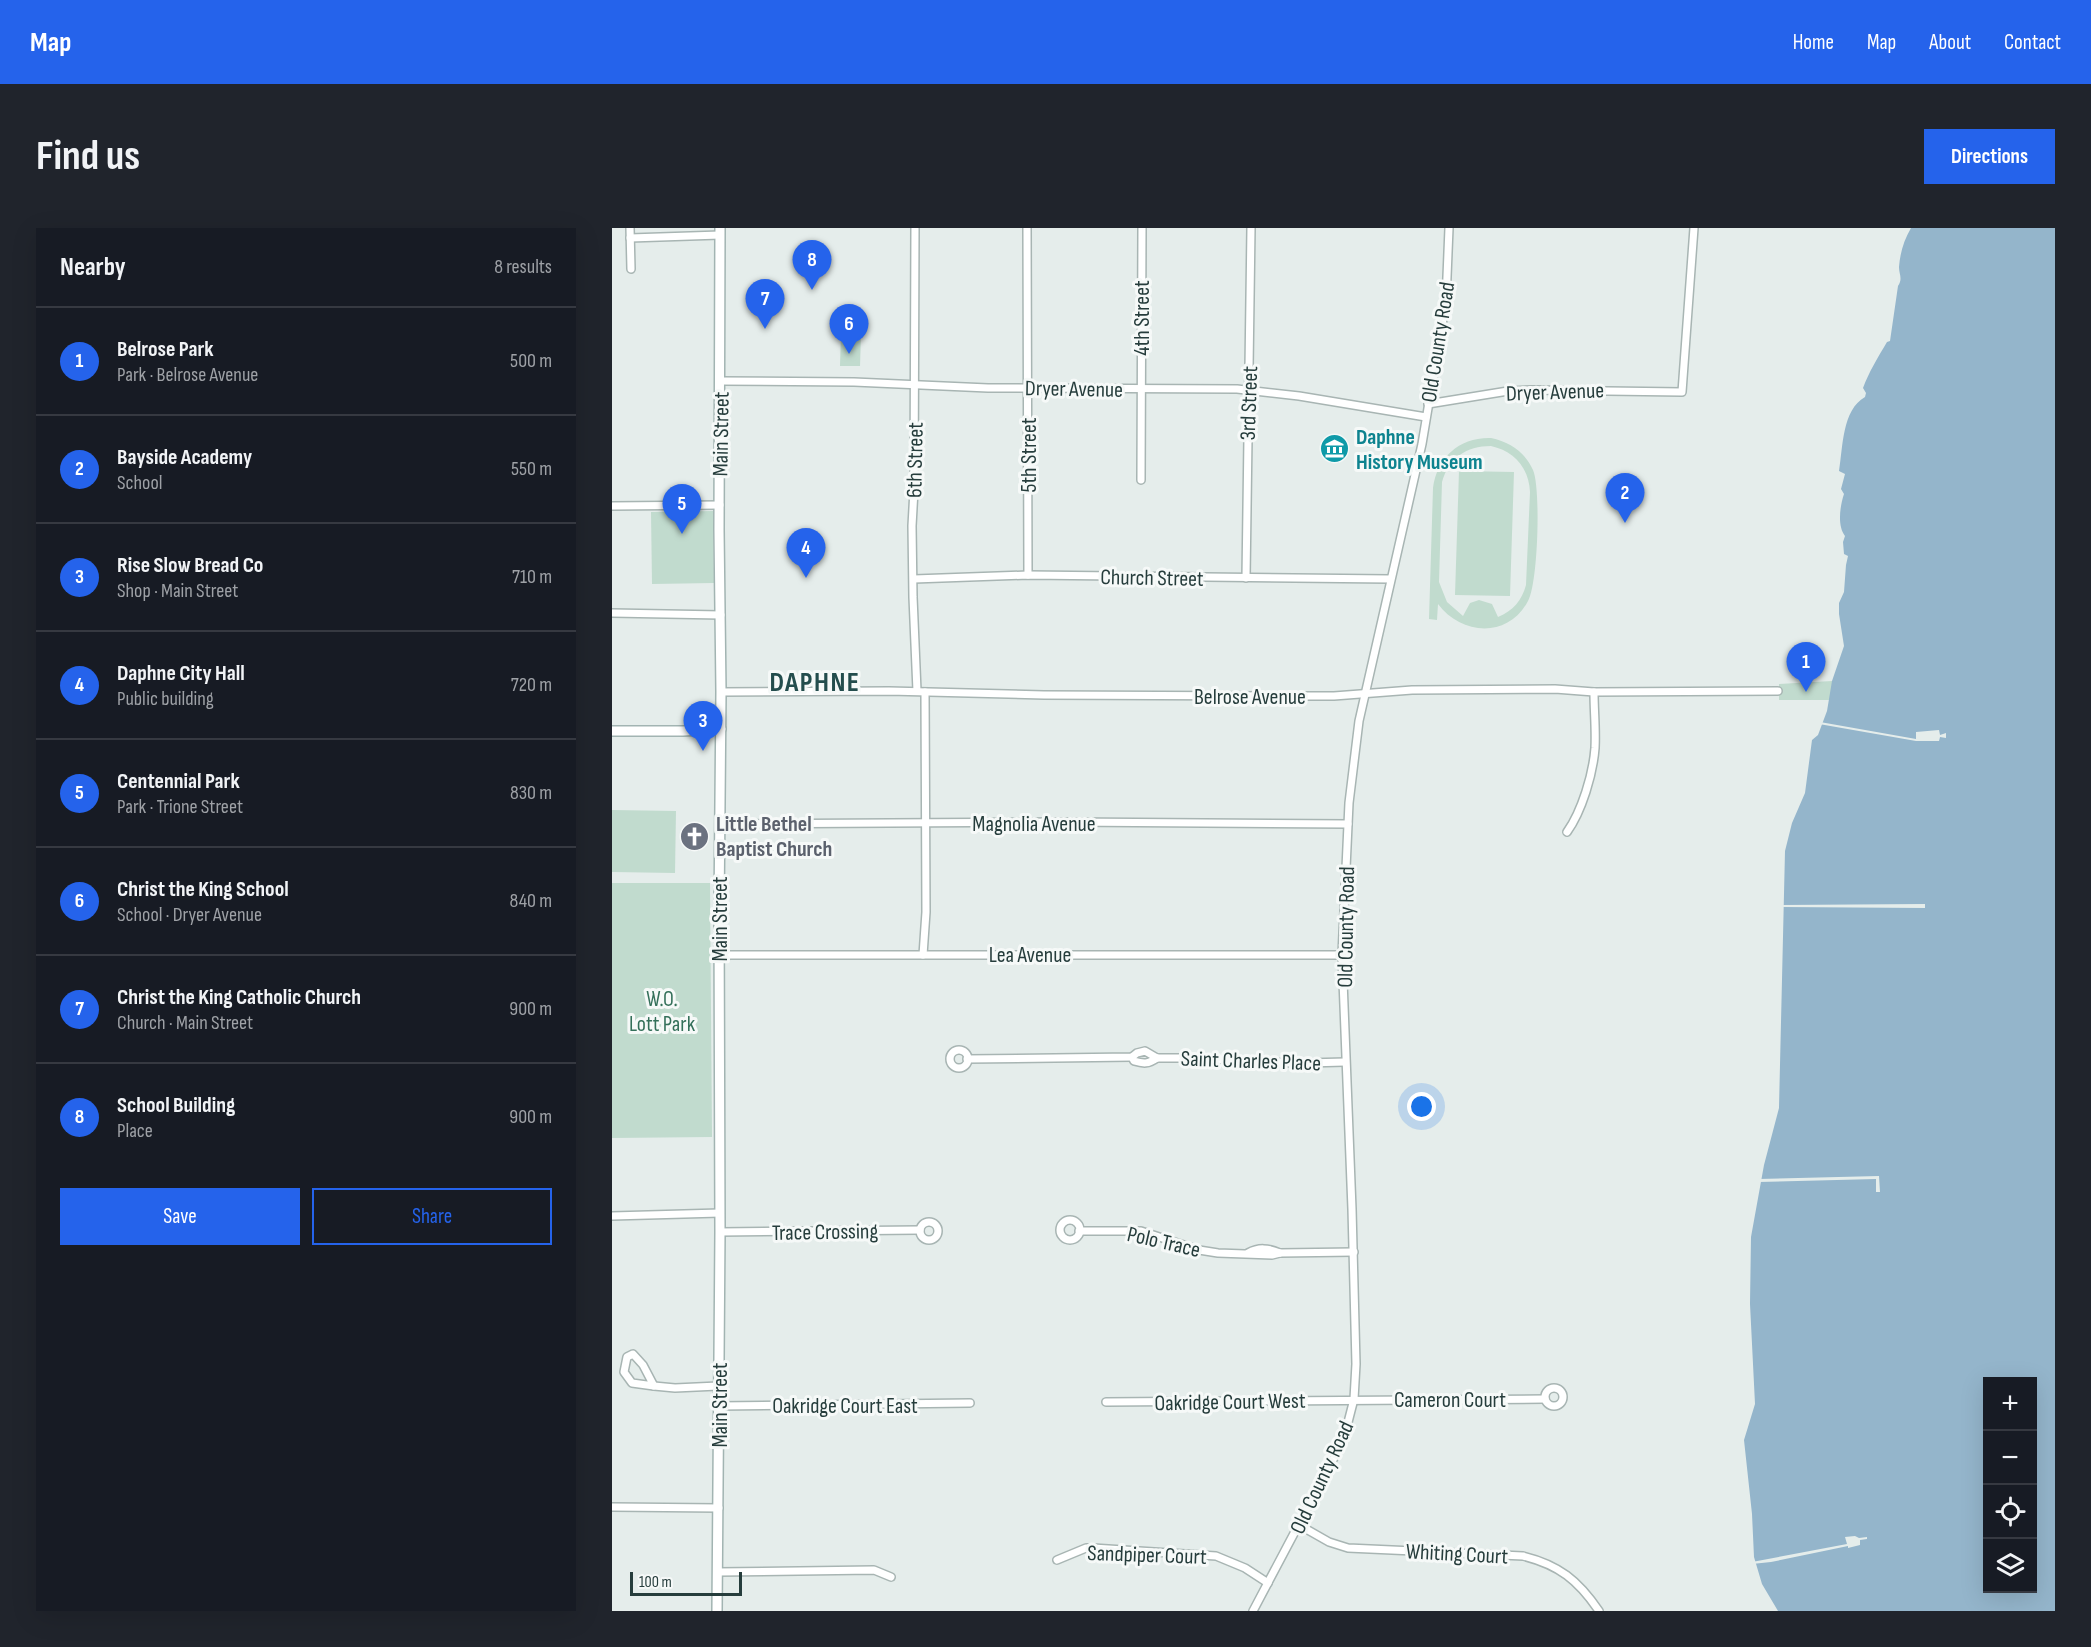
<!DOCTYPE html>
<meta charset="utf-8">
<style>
:root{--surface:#171b24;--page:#20242c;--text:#f1f3f6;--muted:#9ea1a6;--line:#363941;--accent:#2563eb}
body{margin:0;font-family:"Sofia Sans Condensed",sans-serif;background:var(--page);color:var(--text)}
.controls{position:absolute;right:18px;bottom:18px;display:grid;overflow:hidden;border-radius:0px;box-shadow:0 6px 24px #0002}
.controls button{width:54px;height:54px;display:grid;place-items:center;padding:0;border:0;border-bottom:2px solid var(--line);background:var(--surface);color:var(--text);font:30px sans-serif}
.scale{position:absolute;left:18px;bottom:15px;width:112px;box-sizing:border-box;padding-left:6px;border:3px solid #263d3c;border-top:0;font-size:16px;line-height:21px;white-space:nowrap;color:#263d3c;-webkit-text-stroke:4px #f6f9f8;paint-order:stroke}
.you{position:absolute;left:810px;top:879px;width:21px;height:21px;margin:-15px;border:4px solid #fff;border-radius:50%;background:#1a73e8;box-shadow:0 0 0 9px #1a73e833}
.badge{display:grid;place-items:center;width:39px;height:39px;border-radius:50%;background:var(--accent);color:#fff;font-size:20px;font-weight:700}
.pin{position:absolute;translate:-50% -50px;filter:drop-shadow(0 2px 3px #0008)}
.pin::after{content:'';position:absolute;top:32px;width:21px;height:18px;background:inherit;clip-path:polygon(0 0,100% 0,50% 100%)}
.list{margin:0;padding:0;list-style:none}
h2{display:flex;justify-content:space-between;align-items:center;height:78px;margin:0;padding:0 24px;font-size:26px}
h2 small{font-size:20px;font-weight:400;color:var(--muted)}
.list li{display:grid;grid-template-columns:39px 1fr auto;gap:18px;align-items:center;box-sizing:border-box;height:108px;padding:0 24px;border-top:2px solid var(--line)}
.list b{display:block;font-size:22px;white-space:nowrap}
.list p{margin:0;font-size:20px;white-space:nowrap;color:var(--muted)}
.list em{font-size:20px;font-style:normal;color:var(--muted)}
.actions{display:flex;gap:12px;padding:18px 24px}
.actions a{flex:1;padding:14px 0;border:2px solid var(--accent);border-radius:0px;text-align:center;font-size:21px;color:var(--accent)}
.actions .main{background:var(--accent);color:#fff}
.icon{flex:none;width:33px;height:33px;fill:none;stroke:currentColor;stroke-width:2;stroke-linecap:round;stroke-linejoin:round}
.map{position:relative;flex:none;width:1443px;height:1383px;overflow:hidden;border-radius:0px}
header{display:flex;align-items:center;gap:36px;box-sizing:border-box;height:84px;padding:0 30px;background:var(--accent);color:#fff}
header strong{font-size:28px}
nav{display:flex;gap:33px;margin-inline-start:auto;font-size:21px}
.intro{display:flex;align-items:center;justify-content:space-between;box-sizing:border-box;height:144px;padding:0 36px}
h1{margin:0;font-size:42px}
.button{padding:15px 27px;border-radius:0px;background:var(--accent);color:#fff;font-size:21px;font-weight:700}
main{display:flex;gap:36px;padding:0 36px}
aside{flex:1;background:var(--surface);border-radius:0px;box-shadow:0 6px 24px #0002}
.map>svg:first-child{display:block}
</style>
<header>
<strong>Map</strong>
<nav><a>Home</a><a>Map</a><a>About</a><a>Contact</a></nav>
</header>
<div class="intro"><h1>Find us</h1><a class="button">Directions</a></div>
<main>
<aside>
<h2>Nearby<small>8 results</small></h2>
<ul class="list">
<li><span class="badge">1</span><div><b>Belrose Park</b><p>Park · Belrose Avenue</p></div><em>500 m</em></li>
<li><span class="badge">2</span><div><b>Bayside Academy</b><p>School</p></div><em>550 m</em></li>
<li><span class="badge">3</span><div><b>Rise Slow Bread Co</b><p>Shop · Main Street</p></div><em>710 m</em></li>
<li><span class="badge">4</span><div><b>Daphne City Hall</b><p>Public building</p></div><em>720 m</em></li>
<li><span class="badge">5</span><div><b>Centennial Park</b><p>Park · Trione Street</p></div><em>830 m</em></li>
<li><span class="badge">6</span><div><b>Christ the King School</b><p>School · Dryer Avenue</p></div><em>840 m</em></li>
<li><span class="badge">7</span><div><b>Christ the King Catholic Church</b><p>Church · Main Street</p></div><em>900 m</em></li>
<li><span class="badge">8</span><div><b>School Building</b><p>Place</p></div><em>900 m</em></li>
</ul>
<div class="actions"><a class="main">Save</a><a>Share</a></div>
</aside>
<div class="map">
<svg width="1443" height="1383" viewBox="0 0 1443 1383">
<rect width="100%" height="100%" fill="#e5edeb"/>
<g fill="#c1dbce" fill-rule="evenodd">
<path d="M229,105L249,106L248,138H228Z"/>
<path d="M879,210C898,214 913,224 921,242C929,260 926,356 916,373C896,411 849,407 826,376L825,392L817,391L821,260C825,229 848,209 879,210ZM879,218C902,223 917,240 918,264L914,357C910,372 901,383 886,389L880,376L867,372L858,375L851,388L835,374L827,354L830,254C837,230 854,218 879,218Z"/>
<path d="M847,243L902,244L898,368L843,367Z"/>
<path d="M101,283L102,355L40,356L39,284Z"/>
<path d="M1220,453L1222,472H1167V456Z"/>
<path d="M0,582L64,583L63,645L0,644Z"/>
<path d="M0,655H98L100,909L0,910Z"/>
</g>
<path fill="#94b5cb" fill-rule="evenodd" d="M1299,0H1443V1383H1166L1150,1356L1142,1329L1140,1286L1132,1212L1143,1176L1138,1076L1139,1009L1152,937L1167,880L1173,623L1180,595L1193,565L1200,512L1206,507L1215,483L1220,453L1232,418L1227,386V375L1232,364L1234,337L1236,328L1232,326L1231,314L1233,308C1225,298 1228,278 1232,266L1229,261L1233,246L1227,243C1231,219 1230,182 1253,169L1254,165L1251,160C1257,144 1266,129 1275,114L1278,113L1286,58C1291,50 1287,47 1287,39C1288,25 1292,12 1299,0ZM1376,1154H1420V1360H1376Z"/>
<g fill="#e5edeb">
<path d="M1208,494L1304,511V504L1327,502L1328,507L1334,505V510L1328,509L1327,513H1304L1207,496Z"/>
<path d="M1313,676V680L1169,679L1170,677Z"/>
<path d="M1267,948L1268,964H1264V951L1146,954V951Z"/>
<path d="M1243,1308L1247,1310L1255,1309V1311L1248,1312V1317L1236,1320V1318L1159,1334L1140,1336V1334L1235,1316L1233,1309Z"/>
</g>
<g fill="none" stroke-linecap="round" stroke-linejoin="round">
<defs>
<g id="street">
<path d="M18,0L19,41"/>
<path d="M303,0L302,262L300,298L301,369L305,463"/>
<path d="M415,0L416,347"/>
<path d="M18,10L108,7"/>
<path d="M109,153L242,154L376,160L625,161L687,168L814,189"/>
<path d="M816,176L896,163L920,162L1070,164L1082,0"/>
<path d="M529,252L530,0"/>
<path d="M0,278L108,277"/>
<path d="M634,350L639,0"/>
<path d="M302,351L416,347L778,351"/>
<path d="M0,385L109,387"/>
<path d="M109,464L277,463L432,467L674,468H722L800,462L943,461L982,464L1166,463"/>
<path d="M108,596L456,594L736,596"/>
<path d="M955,604C970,583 981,546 983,520C984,501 982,483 982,464"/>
<path d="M311,727L314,684L313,464"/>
<path d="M107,729L118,727H730"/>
<circle cx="347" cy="831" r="9"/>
<path d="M520,829L522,833C532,836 536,836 545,830"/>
<path d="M355,831L520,829L525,825L533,823L545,830H587L641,834L695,835L733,834"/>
<path d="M0,988L108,985"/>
<circle cx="458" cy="1002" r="10"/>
<circle cx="317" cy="1003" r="9"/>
<path d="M467,1003H529L587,1022L606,1025L660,1027L668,1025L742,1024"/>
<path d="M108,1004L308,1002"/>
<path d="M636,1025C647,1019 656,1020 668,1025"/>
<path d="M21,1126L31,1137L42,1158L20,1155L12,1144L15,1129Z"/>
<path d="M42,1158L63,1160L106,1158"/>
<circle cx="942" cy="1169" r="9"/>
<path d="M494,1174L933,1171"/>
<path d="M107,1178L358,1175"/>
<path d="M0,1279L107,1280"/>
<path d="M687,1297L717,1314L736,1320L911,1328C947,1337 966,1352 987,1383"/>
<path d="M445,1332L474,1320H481L604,1328L633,1340L656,1355"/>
<path d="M106,1344L262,1342L279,1349"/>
<path d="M641,1383L724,1226L734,1202L742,1171L744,1136L740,981L730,727L737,575L747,493L810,216L834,73L837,0"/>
</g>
<g id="secondary">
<path d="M0,503H71L109,501"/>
<path d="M105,1383L108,1004L107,684L109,464L107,302L108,0"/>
</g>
</defs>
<use href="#street" stroke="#a8b5b3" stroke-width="10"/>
<use href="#secondary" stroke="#a2b4b2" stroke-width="12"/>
<use href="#street" stroke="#fff" stroke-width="7"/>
<use href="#secondary" stroke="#fff" stroke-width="9"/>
</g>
<defs>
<symbol id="museum-disc" viewBox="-11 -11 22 22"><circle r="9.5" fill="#0f9aa8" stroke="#f6f9f8"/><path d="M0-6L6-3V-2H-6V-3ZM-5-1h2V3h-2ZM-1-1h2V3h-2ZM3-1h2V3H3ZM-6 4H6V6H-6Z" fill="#fff"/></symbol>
<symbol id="church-disc" viewBox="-11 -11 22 22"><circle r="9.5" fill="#6b7280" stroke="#f6f9f8"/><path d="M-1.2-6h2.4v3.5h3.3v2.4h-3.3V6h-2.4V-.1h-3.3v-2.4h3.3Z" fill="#fff"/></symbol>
</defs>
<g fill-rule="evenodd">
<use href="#museum-disc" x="706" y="204" width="33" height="33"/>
<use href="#church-disc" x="66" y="592" width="33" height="33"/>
</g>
<g text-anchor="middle" stroke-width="6" stroke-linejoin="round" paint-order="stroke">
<g font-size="22" fill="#263d3c" stroke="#f6f9f8">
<text transform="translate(529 90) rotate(-90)" y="8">4th Street</text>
<text transform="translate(825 114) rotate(-81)" y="8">Old County Road</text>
<text transform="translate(462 160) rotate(1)" y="8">Dryer Avenue</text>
<text transform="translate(943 163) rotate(-2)" y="8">Dryer Avenue</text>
<text transform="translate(636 175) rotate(-88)" y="8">3rd Street</text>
<text transform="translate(108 206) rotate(-89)" y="8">Main Street</text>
<text transform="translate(416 227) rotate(-90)" y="8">5th Street</text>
<text transform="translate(302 232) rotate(-89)" y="8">6th Street</text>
<text transform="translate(540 349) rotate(1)" y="8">Church Street</text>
<text x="638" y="476">Belrose Avenue</text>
<text x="422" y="603">Magnolia Avenue</text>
<text transform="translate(107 691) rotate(-90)" y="8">Main Street</text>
<text transform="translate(733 699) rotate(-89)" y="8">Old County Road</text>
<text x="418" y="734">Lea Avenue</text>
<text transform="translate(639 832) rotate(2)" y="8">Saint Charles Place</text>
<text transform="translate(213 1003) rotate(-1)" y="8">Trace Crossing</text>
<text transform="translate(552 1013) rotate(13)" y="8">Polo Trace</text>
<text x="838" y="1179">Cameron Court</text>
<text transform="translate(618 1173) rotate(-1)" y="8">Oakridge Court West</text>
<text transform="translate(107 1177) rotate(-90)" y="8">Main Street</text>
<text x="233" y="1185">Oakridge Court East</text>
<text transform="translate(709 1249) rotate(-65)" y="8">Old County Road</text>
<text transform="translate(845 1325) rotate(3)" y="8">Whiting Court</text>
<text transform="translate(535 1326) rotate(2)" y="8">Sandpiper Court</text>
</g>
<g font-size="22" font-weight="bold" fill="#0d838f" stroke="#f6f9f8" text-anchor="start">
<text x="744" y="216">Daphne<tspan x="744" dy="25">History Museum</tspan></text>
</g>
<g font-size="22" font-weight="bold" fill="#5b616d" stroke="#f6f9f8" text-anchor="start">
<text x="104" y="603">Little Bethel<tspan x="104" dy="25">Baptist Church</tspan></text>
</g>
<g font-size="22" fill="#34705a" stroke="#f6f9f8">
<text x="50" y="778">W.O.<tspan x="50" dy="25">Lott Park</tspan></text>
</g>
<g font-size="28" font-weight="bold" letter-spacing="1.5" fill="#244d4d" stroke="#f6f9f8">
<text x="203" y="463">DAPHNE</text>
</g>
</g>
</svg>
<div class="controls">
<button>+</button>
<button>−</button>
<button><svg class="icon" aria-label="locate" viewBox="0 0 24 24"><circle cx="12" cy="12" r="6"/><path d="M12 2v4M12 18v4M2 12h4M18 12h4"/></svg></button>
<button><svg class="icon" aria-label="layers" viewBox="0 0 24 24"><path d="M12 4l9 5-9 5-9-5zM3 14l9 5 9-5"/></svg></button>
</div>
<div class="scale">100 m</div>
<div class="you"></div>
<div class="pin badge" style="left:1194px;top:464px">1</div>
<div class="pin badge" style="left:1013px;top:295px">2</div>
<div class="pin badge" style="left:91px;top:523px">3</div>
<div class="pin badge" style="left:194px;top:350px">4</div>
<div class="pin badge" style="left:70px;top:306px">5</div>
<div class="pin badge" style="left:237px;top:126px">6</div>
<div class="pin badge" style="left:153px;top:101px">7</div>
<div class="pin badge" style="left:200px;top:62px">8</div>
</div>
</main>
